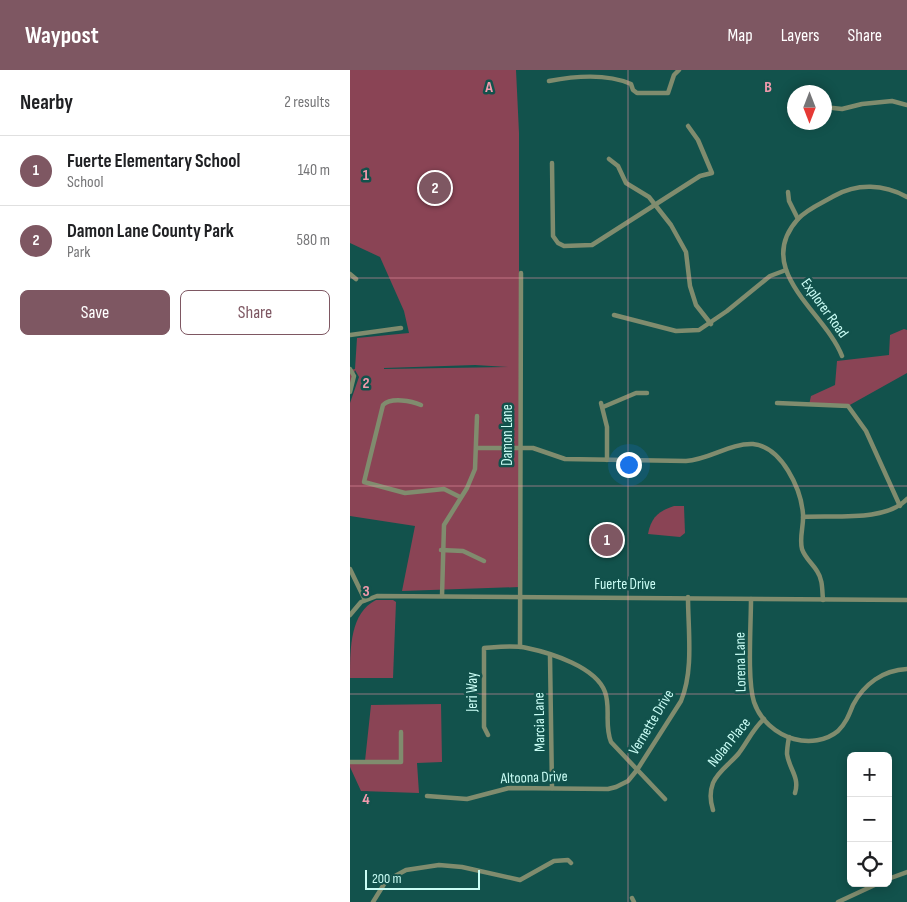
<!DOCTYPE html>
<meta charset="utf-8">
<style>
:root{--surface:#fff;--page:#f2f2f2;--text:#202124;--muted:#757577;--line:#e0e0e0;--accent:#7e5762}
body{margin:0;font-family:"Sofia Sans Condensed",sans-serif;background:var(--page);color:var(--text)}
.controls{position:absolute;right:15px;bottom:15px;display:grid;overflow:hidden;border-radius:8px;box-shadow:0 2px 12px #0003}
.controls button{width:45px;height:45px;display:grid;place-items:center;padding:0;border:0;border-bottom:1px solid var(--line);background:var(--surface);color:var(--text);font:25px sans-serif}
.compass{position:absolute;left:437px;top:15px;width:45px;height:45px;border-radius:50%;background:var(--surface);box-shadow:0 2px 12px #0003;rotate:180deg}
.scale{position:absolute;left:15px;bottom:12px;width:115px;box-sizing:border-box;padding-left:5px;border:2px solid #cafdf5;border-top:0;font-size:14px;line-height:18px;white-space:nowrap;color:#cafdf5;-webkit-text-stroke:4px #12524c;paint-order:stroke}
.you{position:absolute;left:278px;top:394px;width:18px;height:18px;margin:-12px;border:4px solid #fff;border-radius:50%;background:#1a73e8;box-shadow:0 0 0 8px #1a73e833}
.badge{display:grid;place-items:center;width:32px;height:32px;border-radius:50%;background:var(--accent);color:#fff;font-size:16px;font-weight:700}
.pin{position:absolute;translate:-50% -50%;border:2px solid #fff;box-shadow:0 1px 5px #0006}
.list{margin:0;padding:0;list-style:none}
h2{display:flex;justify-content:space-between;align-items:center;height:65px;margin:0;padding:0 20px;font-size:21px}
h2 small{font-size:16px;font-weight:400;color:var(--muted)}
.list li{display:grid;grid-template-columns:32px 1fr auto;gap:15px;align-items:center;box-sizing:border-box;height:70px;padding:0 20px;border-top:1px solid var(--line)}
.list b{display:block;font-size:19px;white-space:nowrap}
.list p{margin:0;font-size:16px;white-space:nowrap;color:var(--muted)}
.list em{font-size:16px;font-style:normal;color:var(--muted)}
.actions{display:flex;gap:10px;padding:15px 20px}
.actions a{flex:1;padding:11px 0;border:1px solid var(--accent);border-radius:8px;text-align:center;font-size:18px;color:var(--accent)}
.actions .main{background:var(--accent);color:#fff}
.icon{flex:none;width:28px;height:28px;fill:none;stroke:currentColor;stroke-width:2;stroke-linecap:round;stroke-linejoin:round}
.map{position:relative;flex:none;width:557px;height:832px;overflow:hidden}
header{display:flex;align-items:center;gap:30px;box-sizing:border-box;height:70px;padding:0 25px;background:var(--accent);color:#fff}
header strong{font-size:24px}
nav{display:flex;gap:28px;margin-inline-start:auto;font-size:18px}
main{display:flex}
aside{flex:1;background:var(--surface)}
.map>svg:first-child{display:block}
</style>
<header>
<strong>Waypost</strong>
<nav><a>Map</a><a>Layers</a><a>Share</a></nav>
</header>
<main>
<aside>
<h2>Nearby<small>2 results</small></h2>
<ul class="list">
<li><span class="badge">1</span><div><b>Fuerte Elementary School</b><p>School</p></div><em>140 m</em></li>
<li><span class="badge">2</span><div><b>Damon Lane County Park</b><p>Park</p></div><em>580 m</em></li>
</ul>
<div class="actions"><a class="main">Save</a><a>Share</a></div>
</aside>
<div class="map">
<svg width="557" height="832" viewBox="0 0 557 832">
<rect width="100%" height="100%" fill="#12524c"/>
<g fill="#8a4455" fill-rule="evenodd">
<path d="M0,0H166L169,63V517L52,521L65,456L0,446V333L9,307L5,300L0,316V300L5,299L7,268L59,263L54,241L30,187L0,173ZM125,295L158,297L34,299V298Z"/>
<path d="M554,259L557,260V303L498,336L459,335L461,326L485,315L487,291L539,285L540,265Z"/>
<path d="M324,436H334L335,463L330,467L298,464C301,448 308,441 324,436Z"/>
<path d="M26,530H43L46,532L43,608H0C0,578 0,543 26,530Z"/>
<path d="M91,634L92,692L67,693L69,723L11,721L0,697V692L15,691L21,635Z"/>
</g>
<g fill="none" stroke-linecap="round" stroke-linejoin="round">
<g stroke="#808c6e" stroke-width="4.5">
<path d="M199,11C225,6 256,3 281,14L283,20L287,23H318L324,5L329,0"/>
<path d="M474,37L492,39L512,34L542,31L557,35"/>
<path d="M259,89L268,96L276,113L299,127L321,155L336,182L340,216L346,235L361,254"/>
<path d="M202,93L203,166L208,173L214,176L242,175L350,106L362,103L348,70L338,56"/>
<path d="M438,122L439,131L448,149"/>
<path d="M0,204L6,209"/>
<path d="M264,245L326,261L349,260L377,241L420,206L436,200"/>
<path d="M0,265L51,258"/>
<path d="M492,286C476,243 402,200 448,149C457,139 472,133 484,126C507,113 534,114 557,127"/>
<path d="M0,299L4,306L0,322"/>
<path d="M251,333L257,357V390"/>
<path d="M427,333L498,336L516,361L550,436"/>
<path d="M71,335C62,331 41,327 33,335L14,412L55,423L94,419L110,427"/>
<path d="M253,337L286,323H297"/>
<path d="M127,378H183L215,389L336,391C359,390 380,373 403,374C432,377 451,419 453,444C454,456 449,467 452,479C455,488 462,493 467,501C473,510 472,520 473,530"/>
<path d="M453,447C483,445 536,452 557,429"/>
<path d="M91,480L113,481L134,491"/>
<path d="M0,499L15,530"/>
<path d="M92,526L94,455L117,418L125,399L127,346"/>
<path d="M401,529C401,555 397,610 404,632C410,650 426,664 444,669C459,673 476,671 488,661C496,653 499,645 503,635C514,614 533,600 557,599"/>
<path d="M0,545L11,532L27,526L557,530"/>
<path d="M170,577L171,203"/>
<path d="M200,586L202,718"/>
<path d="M138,665L134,657V578C148,577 163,575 177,578C201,583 246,597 255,622C261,638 254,655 261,672L315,729"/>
<path d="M439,667C438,673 437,678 437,684C439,699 450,707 445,723"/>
<path d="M0,692H51V662"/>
<path d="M77,726L117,729L159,718L258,719L266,717L278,711L287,700L331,631C344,600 338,560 338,527"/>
<path d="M363,740C360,731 360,721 363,713C368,701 381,693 389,683C398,671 403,659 414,649"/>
<path d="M538,809L557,802"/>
<path d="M282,828L284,832"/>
<path d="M23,832L36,811L56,800L89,795L112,797L170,810L204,791L218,790L221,793"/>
<path d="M488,832L529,813"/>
</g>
</g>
<path fill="none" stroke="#f29aad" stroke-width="1" stroke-opacity="0.55" d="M278,0V832M0,208H557M0,416H557M0,624H557"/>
<g text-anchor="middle" stroke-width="5" stroke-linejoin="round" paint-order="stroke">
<g font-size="15" fill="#cafdf5" stroke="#12524c">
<text transform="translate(475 238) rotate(54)" y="5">Explorer Road</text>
<text transform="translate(157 365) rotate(-90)" y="5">Damon Lane</text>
<text x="275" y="519">Fuerte Drive</text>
<text transform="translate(390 592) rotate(-91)" y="5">Lorena Lane</text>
<text transform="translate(122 622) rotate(-90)" y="5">Jeri Way</text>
<text transform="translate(189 652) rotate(-91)" y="5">Marcia Lane</text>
<text transform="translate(301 652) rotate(-59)" y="5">Vernette Drive</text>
<text transform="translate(379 672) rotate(-51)" y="5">Nolan Place</text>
<text transform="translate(184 707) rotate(-2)" y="5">Altoona Drive</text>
</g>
</g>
<g font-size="16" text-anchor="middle" font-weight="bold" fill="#f29aad" stroke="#12524c" stroke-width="5" stroke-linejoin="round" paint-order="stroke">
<text x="139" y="22">A</text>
<text x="418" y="22">B</text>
<text x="16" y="110">1</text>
<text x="16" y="318">2</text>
<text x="16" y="526">3</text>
<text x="16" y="734">4</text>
</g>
</svg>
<div class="controls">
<button>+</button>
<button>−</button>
<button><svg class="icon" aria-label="locate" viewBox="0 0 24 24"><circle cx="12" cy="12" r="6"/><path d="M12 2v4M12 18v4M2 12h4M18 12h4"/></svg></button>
</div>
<svg class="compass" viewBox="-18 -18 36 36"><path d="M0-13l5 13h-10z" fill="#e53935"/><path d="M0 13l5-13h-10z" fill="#757577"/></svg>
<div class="scale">200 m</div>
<div class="you"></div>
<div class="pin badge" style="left:257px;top:470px">1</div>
<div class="pin badge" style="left:85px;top:118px">2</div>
</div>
</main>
